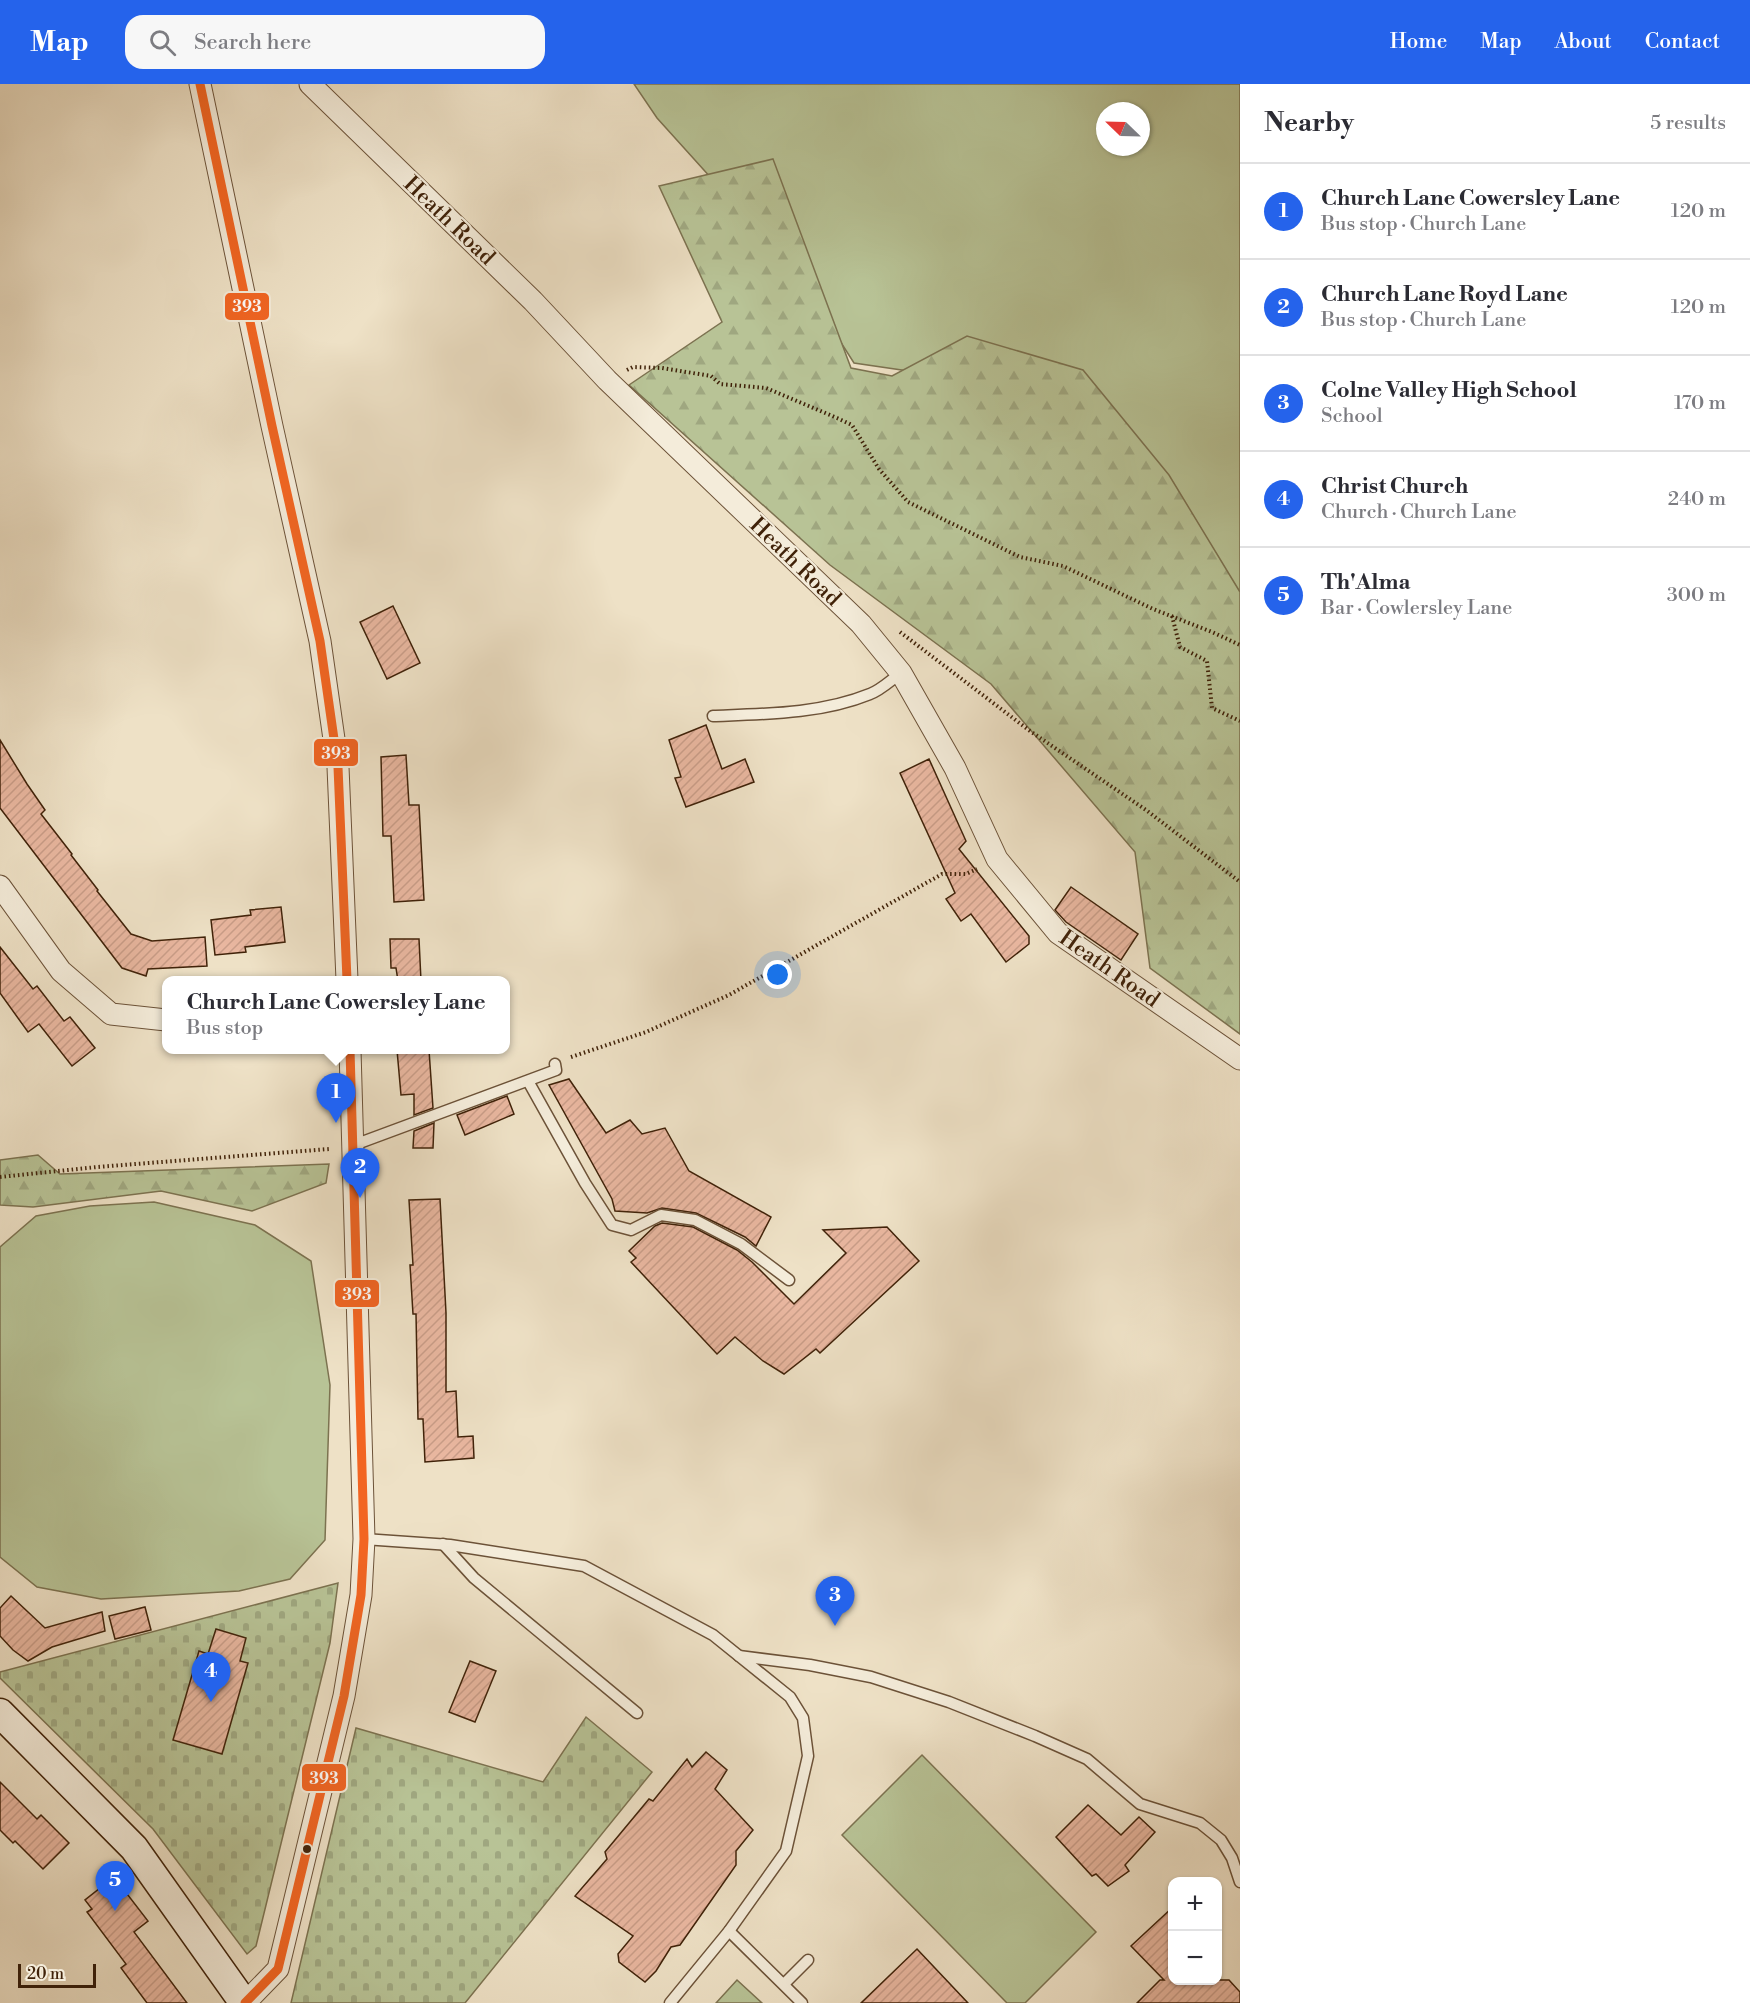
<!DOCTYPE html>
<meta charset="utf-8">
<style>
:root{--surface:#fff;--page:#f7f7f7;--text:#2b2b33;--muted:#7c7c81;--line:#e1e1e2;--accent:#2563eb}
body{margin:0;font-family:"Libre Bodoni",serif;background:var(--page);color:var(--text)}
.controls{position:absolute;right:18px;bottom:18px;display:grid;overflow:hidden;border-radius:12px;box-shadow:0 2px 4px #0004}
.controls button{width:54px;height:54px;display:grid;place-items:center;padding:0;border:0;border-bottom:2px solid var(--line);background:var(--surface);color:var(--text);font:30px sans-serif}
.compass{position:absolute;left:1096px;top:18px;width:54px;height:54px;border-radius:50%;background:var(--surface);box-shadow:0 2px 4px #0004;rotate:293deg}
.scale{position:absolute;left:18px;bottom:15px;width:78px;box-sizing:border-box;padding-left:6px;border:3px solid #402209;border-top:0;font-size:16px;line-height:21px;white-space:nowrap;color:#402209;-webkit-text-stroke:4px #f4ecda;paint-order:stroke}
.you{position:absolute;left:778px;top:891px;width:21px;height:21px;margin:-15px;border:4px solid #fff;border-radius:50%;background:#1a73e8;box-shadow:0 0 0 9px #1a73e833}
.badge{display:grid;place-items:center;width:39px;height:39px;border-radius:50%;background:var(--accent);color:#fff;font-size:20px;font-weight:700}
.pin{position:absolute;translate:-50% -50px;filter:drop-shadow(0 2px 3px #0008)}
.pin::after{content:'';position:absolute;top:32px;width:21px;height:18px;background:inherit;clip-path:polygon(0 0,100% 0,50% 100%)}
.popup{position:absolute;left:162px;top:892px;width:348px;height:78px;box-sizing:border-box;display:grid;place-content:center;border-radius:12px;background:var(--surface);filter:drop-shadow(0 2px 4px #0005);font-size:20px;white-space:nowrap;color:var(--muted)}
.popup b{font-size:22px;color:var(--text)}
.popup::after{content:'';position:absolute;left:50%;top:100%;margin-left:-12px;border:12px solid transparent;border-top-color:var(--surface)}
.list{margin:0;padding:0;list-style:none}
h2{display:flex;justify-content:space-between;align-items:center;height:78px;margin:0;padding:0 24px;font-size:26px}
h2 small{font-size:20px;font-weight:400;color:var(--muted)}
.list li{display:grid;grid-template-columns:39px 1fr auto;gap:18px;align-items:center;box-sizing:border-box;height:96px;padding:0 24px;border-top:2px solid var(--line)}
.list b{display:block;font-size:22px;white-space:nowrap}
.list p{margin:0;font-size:20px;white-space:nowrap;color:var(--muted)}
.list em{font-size:20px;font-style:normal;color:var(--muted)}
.icon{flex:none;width:33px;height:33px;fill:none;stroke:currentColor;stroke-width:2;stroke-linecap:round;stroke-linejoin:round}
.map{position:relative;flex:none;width:1240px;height:1919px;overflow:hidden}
header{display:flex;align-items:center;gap:36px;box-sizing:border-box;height:84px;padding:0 30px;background:var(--accent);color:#fff}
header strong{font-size:28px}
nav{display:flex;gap:33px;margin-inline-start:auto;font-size:21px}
.search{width:420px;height:54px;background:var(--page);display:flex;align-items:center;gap:15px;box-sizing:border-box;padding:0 21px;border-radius:18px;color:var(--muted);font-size:22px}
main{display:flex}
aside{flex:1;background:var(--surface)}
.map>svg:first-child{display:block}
</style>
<header>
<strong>Map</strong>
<div class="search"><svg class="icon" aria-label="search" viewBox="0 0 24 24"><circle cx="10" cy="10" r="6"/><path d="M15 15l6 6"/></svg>Search here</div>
<nav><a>Home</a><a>Map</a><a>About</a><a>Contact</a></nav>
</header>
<main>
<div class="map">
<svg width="1240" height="1919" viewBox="0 0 1240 1919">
<defs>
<pattern id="forest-firs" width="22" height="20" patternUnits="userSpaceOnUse" patternTransform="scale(1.5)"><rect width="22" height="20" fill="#b8c396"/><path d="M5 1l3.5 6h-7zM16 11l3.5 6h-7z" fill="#9fa780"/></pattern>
<pattern id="cemetery-stones" width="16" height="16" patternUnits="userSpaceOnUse" patternTransform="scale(1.5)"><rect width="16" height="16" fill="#b8c396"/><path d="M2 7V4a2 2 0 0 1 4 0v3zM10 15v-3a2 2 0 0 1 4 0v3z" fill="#9fa780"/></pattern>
<pattern id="building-hatch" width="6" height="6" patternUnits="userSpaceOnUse" patternTransform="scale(1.5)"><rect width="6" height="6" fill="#e9b7a0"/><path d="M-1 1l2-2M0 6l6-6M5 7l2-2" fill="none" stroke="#c99d88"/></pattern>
</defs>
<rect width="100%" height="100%" fill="#eee1c6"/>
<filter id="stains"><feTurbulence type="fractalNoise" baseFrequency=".00333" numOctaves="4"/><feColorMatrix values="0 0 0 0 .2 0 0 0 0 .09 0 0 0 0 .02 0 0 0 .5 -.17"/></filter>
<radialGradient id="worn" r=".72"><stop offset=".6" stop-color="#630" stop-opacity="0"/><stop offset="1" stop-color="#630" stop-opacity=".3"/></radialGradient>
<g fill="#b8c396" stroke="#7c7250" stroke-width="1.5" fill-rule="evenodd">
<path d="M634,0H1240V521L1032,305L854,279L796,188L657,34ZM1105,27H1141V63H1105Z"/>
<path d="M154,1118L255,1141L311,1177L330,1301L325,1456L290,1495L239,1507L101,1515L37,1503L0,1473V1163L36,1132L90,1122Z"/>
<path d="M922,1671L1096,1848L1025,1919H1007L842,1751Z"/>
<path d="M737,1896L762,1919H716Z"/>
</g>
<g fill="url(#forest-firs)" stroke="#7c7250" stroke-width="1.5">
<path d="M773,75L851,284L892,292L967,252L1083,286L1169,391L1240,508V950L1150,884L1135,768L991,600L830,481L629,301L722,238L659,102Z"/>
<path d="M38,1071L60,1090L329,1080L326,1099L252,1127L161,1107L33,1123L0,1121V1076Z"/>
</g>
<g fill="url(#cemetery-stones)" stroke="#7c7250" stroke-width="1.5">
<path d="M338,1499L330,1559L256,1862L247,1870L153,1745L0,1594V1588Z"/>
<path d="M586,1633L652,1688L465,1919H291L356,1644L543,1698Z"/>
</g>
<g fill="url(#building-hatch)" stroke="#402209" stroke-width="1.5">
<path d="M393,522L420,579L387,595L360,538Z"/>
<path d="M706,641L722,685L745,675L754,698L686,723L675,694L681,693L669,656Z"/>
<path d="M0,656L27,700L45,726L41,730L72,770L71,771L98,806L97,807L131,850L152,857L205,853L207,882L148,885L146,892L122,884L0,724Z"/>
<path d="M406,671L409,721H419L424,816L394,818L391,752H383L381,673Z"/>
<path d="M929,675L966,757L959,765L1029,852V860L1006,878L971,830L961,837L946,815L955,809L900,689Z"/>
<path d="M1071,803L1138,850L1121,876L1066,838L1055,826Z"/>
<path d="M281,823L285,858L245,863L246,868L215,871L211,836L251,831L250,826Z"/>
<path d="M390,855H419L421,897H398L396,884H391Z"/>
<path d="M0,863L33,905L37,902L64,937L70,933L95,964L72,982L39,940L28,948L0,909Z"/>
<path d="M397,966H429L433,1024L414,1031V1010L401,1011Z"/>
<path d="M569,995L606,1049L630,1036L642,1050L665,1044L689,1087L771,1133L756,1162L745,1153L696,1129L662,1124L647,1129L615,1127L612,1115L549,1001Z"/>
<path d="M507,1012L514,1030L465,1051L457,1031Z"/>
<path d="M434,1039L433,1064H413L414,1047Z"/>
<path d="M440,1115L446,1229V1308L456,1307L458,1353L473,1352L474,1374L425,1378L423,1335H418L416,1230H413L410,1181H413L409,1116Z"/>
<path d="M662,1139L693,1143L737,1166L752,1178L794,1220L846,1169L823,1146L887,1143L919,1177L820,1269L816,1265L784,1290L763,1277L735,1253L717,1270L631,1178L636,1174L629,1167L655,1142Z"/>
<path d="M11,1512L45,1544L102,1528L105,1547L52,1563L28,1577L13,1566L0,1552V1524Z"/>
<path d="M145,1523L151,1546L115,1555L109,1532Z"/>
<path d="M216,1545L246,1554L240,1577L248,1579L222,1670L173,1656L199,1567L208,1570Z"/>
<path d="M470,1577L496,1587L475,1638L449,1628Z"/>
<path d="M706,1668L727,1686L715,1705L753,1746L736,1767V1781L680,1861L671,1863L656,1887L645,1898L619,1878L618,1870L633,1852L575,1812L607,1775L605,1768L649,1715L653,1717L687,1675L692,1683Z"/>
<path d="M0,1698L37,1735L41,1731L69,1759L43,1785L15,1757L13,1759L0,1746Z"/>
<path d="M1088,1721L1121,1751L1139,1733L1155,1748L1125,1781L1129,1787L1108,1802L1096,1790L1092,1792L1056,1753Z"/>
<path d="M114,1793L148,1837L134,1848L187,1919H147L121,1884L126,1880L87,1828L92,1825L85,1816Z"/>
<path d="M1173,1823V1896H1229L1240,1908V1919H1137L1160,1896H1164L1131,1862Z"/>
<path d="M917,1865L968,1919H861Z"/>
</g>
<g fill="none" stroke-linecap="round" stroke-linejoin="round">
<defs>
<g id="lane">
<path d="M713,632C765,630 821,630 870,610C881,606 891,596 901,589"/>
<path d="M528,997L585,1099L612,1141L631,1146L661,1131L695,1136L741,1160L789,1196"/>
<path d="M354,1061L556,986L555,980"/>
<path d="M364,1455L450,1461L584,1482L713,1551L790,1613L803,1634L808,1672L786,1767L729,1847L670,1919"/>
<path d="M443,1460L474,1494L637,1629"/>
<path d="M739,1572L810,1581L871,1593L949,1618L1035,1652L1087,1675L1140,1720L1200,1739L1221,1756L1232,1774L1240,1798"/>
<path d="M729,1847L802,1919"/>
<path d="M784,1900L808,1876"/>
</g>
<g id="street">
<path d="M200,0L272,342L320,557L338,683L347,896"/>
<path d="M310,0L533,217L607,296L861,540L901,589L955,684L997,775L1058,849L1240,975"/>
<path d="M0,802L61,887L111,930L166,936"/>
<path d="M245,1919L278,1885L344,1612L361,1511L364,1455L350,966"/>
</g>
<path id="secondary" d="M0,1629L134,1764L244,1919"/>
</defs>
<use href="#lane" stroke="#6c5238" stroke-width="13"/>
<use href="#street" stroke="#6c5238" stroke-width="23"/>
<use href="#secondary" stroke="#402209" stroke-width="31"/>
<g stroke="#402209" stroke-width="4" stroke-dasharray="1.5 3" stroke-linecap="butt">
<path d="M627,286L633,283L662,284L711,292L720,300L766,304L837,334L852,341L879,385L908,418L1020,473L1063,482L1153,525L1212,548L1240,561"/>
<path d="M1172,532L1180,563L1207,577L1212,624L1240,637"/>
<path d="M900,548L1030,647L1146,726L1240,798"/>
<path d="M571,973L646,948L729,911L942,790H966L977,785"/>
<path d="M0,1093L97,1083L329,1065"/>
</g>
<use href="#lane" stroke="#f4ecda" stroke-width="10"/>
<use href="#street" stroke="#f4ecda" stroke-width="21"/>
<use href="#secondary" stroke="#f4ecda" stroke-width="28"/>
<defs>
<g id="bus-1">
<path d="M200,0L272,342L320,557L338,683L347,896"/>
<path d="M245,1919L278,1885L344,1612L361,1511L364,1455L350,966"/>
</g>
</defs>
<use href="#bus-1" stroke="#f4ecda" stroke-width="14"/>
<use href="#bus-1" stroke="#f26522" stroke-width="9"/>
</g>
<circle fill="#402209" stroke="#f4ecda" stroke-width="2" cx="307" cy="1765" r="5"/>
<g text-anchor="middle" stroke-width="4.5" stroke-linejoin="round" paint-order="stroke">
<g font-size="22" fill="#402209" stroke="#f4ecda">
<text transform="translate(450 136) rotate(44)" y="8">Heath Road</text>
<text transform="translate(796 477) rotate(44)" y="8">Heath Road</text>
<text transform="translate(1110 884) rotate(35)" y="8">Heath Road</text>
</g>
</g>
<g stroke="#f4ecda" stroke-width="2">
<rect x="224" y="208" width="46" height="29" rx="6" fill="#f26522"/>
<rect x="313" y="654" width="46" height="29" rx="6" fill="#f26522"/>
<rect x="334" y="1195" width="46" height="29" rx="6" fill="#f26522"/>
<rect x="301" y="1679" width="46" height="29" rx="6" fill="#f26522"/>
</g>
<g font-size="16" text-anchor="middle" font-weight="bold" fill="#fff">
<text x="247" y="228">393</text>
<text x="336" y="675">393</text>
<text x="357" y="1216">393</text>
<text x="324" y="1700">393</text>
</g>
<rect width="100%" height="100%" filter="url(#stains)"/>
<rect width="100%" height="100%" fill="url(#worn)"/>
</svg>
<div class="controls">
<button>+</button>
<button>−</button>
</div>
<svg class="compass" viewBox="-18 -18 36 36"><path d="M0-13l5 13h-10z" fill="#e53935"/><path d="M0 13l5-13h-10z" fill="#7c7c81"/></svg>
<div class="scale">20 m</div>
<div class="you"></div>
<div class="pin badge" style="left:336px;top:1039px">1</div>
<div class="popup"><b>Church Lane Cowersley Lane</b>Bus stop</div>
<div class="pin badge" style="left:360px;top:1114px">2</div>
<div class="pin badge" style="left:835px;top:1542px">3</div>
<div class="pin badge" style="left:211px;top:1618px">4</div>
<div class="pin badge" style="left:115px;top:1827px">5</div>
</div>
<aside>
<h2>Nearby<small>5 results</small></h2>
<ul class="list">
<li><span class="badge">1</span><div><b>Church Lane Cowersley Lane</b><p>Bus stop · Church Lane</p></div><em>120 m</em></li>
<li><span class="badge">2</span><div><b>Church Lane Royd Lane</b><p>Bus stop · Church Lane</p></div><em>120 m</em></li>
<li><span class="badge">3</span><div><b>Colne Valley High School</b><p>School</p></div><em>170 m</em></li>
<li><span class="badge">4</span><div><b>Christ Church</b><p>Church · Church Lane</p></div><em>240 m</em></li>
<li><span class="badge">5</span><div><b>Th'Alma</b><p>Bar · Cowlersley Lane</p></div><em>300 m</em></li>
</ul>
</aside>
</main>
